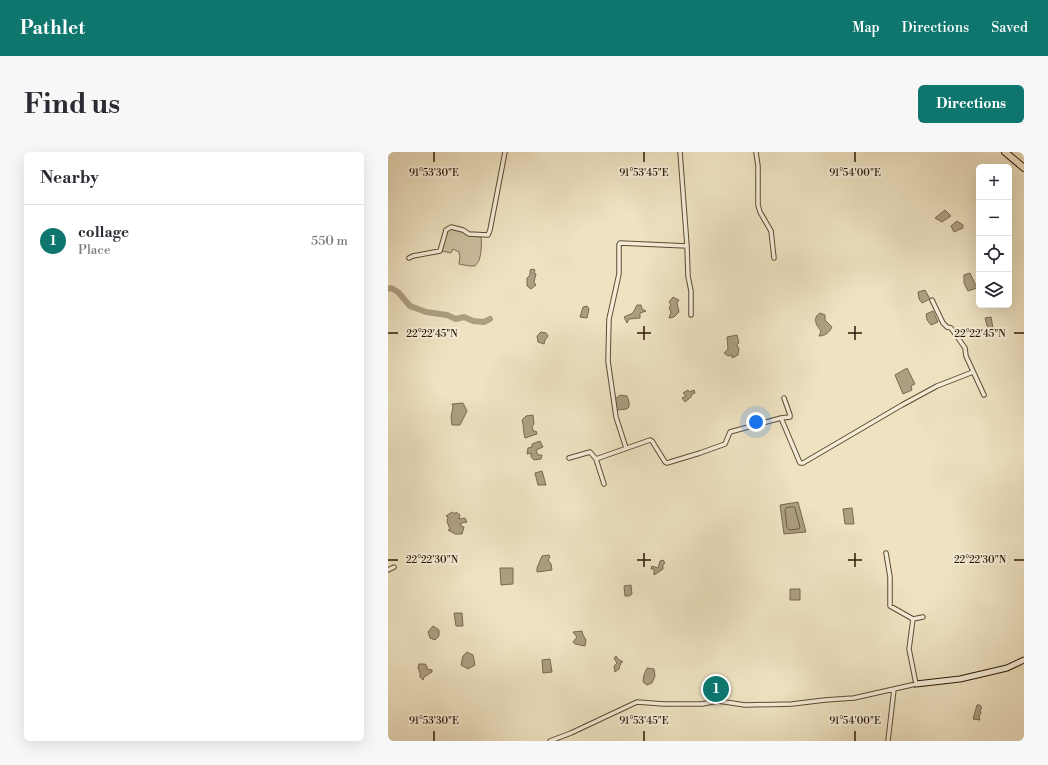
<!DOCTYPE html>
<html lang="en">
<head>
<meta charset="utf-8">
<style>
	:root { --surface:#fff; --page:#f7f7f7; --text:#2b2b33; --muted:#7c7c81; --line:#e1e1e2; --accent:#0f766e }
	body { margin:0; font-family:"Libre Bodoni",serif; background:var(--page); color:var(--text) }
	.controls { position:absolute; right:12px; top:12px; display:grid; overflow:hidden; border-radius:6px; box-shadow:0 4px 16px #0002 }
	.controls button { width:36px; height:36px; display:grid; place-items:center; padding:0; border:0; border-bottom:1px solid var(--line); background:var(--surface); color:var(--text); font:20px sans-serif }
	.you { position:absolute; left:368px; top:270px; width:14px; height:14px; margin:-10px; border:3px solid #fff; border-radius:50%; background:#1a73e8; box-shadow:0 0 0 6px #1a73e833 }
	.badge { display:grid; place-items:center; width:26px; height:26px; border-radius:50%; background:var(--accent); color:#fff; font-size:13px; font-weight:700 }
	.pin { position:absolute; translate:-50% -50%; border:2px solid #fff; box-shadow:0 1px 4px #0006 }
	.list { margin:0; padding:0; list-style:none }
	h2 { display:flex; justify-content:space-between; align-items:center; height:52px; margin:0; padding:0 16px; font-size:17px }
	h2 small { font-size:13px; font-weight:400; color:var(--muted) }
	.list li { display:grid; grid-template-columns:26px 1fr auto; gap:12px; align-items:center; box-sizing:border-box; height:72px; padding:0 16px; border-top:1px solid var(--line) }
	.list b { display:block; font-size:15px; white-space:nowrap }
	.list p { margin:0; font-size:13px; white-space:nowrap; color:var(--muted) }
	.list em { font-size:13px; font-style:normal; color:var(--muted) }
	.icon { flex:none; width:22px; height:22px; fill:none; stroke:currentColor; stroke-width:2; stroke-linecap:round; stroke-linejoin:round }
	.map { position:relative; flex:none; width:636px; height:589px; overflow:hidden; border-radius:6px }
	header { display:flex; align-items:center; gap:24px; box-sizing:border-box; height:56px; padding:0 20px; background:var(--accent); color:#fff }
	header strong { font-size:19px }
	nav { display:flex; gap:22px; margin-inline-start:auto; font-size:14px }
	.intro { display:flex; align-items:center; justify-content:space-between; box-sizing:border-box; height:96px; padding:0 24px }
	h1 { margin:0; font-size:28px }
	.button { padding:10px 18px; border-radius:6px; background:var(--accent); color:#fff; font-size:14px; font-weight:700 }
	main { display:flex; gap:24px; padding:0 24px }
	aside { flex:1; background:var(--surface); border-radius:6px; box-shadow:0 4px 16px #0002 }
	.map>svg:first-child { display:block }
</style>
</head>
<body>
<header>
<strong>Pathlet</strong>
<nav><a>Map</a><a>Directions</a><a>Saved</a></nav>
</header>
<div class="intro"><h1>Find us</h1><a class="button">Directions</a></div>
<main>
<aside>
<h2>Nearby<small></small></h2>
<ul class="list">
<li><span class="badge">1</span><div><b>collage</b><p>Place</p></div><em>550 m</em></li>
</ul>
</aside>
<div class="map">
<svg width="636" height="589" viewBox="0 0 636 589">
	<rect width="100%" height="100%" fill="#eee2c1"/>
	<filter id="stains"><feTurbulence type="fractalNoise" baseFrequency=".005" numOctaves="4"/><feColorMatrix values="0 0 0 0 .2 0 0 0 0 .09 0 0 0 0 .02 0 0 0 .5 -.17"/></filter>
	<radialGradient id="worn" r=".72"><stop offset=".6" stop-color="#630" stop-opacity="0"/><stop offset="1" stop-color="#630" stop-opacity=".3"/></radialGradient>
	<path fill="#cdc0a1" stroke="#7c6c54" d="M62,77L72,79L82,84L93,85C94,90 93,104 91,108C91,109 87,114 87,114H82L71,112L72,104L71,100L65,97L63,101L54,99L59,78Z"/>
	<path fill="#ac9e81" stroke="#786950" d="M557,58L563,64L554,70L547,66Z
		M569,69L575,73V76L566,80L563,74Z
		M145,117L147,118L146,121L148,122L146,130L148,133L143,137L139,134V126L142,123V118Z
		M582,121L589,136L580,139L576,131V123Z
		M537,138L542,147L534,151L531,147L530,140Z
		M285,145L291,148L289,151L291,160L286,165L281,166L283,160L281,156L283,153L281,150Z
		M249,153H253L254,157L258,159L252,161V166L241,167L239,171L236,165L245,161Z
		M199,154L201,157L199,166L192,165L195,155Z
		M545,159L550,170L543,173L539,168L538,162Z
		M432,161L437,163V168L444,175C441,181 437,184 431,184L433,179C428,173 424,166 432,161Z
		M603,165L605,176L600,177L597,166Z
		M153,180L158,181L160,184L157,188L156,192L150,190L149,184Z
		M349,183L351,191L349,192V194L351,196L350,203L344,206V203L340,204L336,201L340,197L339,185Z
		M519,216L527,232L523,234L524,238L515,242L507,223Z
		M300,238L301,240L306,238L307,241L304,242L303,245L297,250L294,246L298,244L295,241Z
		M232,243L239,244L241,250V255L239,257L229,258L227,247Z
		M75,251L79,259L72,273H64L63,265L65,255L64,252Z
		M145,263L146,272L144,275L146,280L148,279L149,282L137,286C135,279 136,274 134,268L138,264Z
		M152,289L155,295L148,298L150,303H154L153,307L146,308L143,305V301L139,302L140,296L144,295V292Z
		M154,319L158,333H150L147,321Z
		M410,350L418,380L396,382L392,353Z
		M464,356L466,372H457L455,357Z
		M64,360L67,362L68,360L72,363L71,367L77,366L79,370L73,371V374L76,375L74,382H67L60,378L62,377L59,370L60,365L58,364Z
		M161,403L162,405L160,408L163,412L164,418L149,420V416L154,404Z
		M275,408L277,411L275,413V417L266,423V417H263L264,414L270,416L272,409Z
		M112,416H125V432L113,433Z
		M243,433L244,442L241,444H237L236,434Z
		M402,437H412V448H402Z
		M66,461H74L75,474H68Z
		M45,474L51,478V484L47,488L42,486L40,480Z
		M194,479L195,483L198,488L197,494L187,492L185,490L189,485L185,480Z
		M79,500L85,503L87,513L80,517L73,513L75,504Z
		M228,504L230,507L235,510H233L231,517L227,520L226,514L229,511L226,506Z
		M162,507L164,520L155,521L154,508Z
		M31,512H37L39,514V517L44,518V520L36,525L35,528L32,525V521L30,516Z
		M259,516L266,517L267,524L264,531L259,533L255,530L256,523Z
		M589,553H592L594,556L592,558L593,561L591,564L592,568L585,567Z"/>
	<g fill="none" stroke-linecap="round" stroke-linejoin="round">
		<path stroke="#6c5c44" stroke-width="1" d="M405,355L407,356L412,375L411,377L401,378L399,376L397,358L398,356Z"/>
		<path stroke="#ac9e81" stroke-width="6" d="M0,137L3,136L10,140L22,154L38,160L59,163L68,167L76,165L85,169L96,170L102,167"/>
		<g stroke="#5c4b35" stroke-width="5.5">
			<path id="minor" d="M292,0L299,94
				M368,0L370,14V53L372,60L383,79L386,106
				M21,106L25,104L52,99L58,78L63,75L75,78L81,82L100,83L102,78L117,0
				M544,148L555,171L559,175L563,176L577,196L578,204L596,243
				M393,266L402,265V263L396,246
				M238,296L228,265L220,209L221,167L231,122V93L232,91L299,94L300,124L303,139V163
				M181,306L202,300L208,307L216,332
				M208,307L262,288L264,289L277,310L279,311L312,301L337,292L342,280L393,266L412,311H415L514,253L549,234L585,220
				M498,401L502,425V454L525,467L521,497L528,532L506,537L500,589
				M0,418L6,415
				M525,467L535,465
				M162,589L183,581L249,550L276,552H314L330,549L357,553L404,552L437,548L466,546L506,537"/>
		</g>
		<g stroke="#2b1906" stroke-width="7">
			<path id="secondary" d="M528,532L572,527L619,516L636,508"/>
		</g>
		<g stroke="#2b1906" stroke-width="8">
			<path id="trunk" d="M617,0L636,16"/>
		</g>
		<use href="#minor" stroke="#f4ecd7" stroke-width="3.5"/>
		<use href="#secondary" stroke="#f4ecd7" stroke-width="5"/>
		<use href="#trunk" stroke="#eee2c1" stroke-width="6"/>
	</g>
	<path fill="none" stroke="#2b1906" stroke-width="1.5" d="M46,0V10M256,0V10M467,0V10M256,174V188M467,174V188M0,181H10M249,181H263M460,181H474M626,181H636M256,401V415M467,401V415M0,408H10M249,408H263M460,408H474M626,408H636M46,579V589M256,579V589M467,579V589"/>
	<g font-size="10" text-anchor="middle" fill="#2b1906" stroke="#f4ecd7" stroke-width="4" stroke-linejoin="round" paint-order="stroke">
		<text x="46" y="24">91°53'30"E</text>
		<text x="256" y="24">91°53'45"E</text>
		<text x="467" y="24">91°54'00"E</text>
		<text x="44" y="185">22°22'45"N</text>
		<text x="592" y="185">22°22'45"N</text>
		<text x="44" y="411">22°22'30"N</text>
		<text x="592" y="411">22°22'30"N</text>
		<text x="46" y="572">91°53'30"E</text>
		<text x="256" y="572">91°53'45"E</text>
		<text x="467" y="572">91°54'00"E</text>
	</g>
	<rect width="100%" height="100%" filter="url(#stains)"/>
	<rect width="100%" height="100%" fill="url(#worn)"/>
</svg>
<div class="controls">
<button>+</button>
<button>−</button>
<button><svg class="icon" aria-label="locate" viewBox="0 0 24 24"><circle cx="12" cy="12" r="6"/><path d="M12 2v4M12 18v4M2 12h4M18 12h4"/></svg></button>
<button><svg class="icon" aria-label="layers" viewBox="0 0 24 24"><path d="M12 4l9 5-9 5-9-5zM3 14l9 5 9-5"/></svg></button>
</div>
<div class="you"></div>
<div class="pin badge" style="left:328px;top:537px">1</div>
</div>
</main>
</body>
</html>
